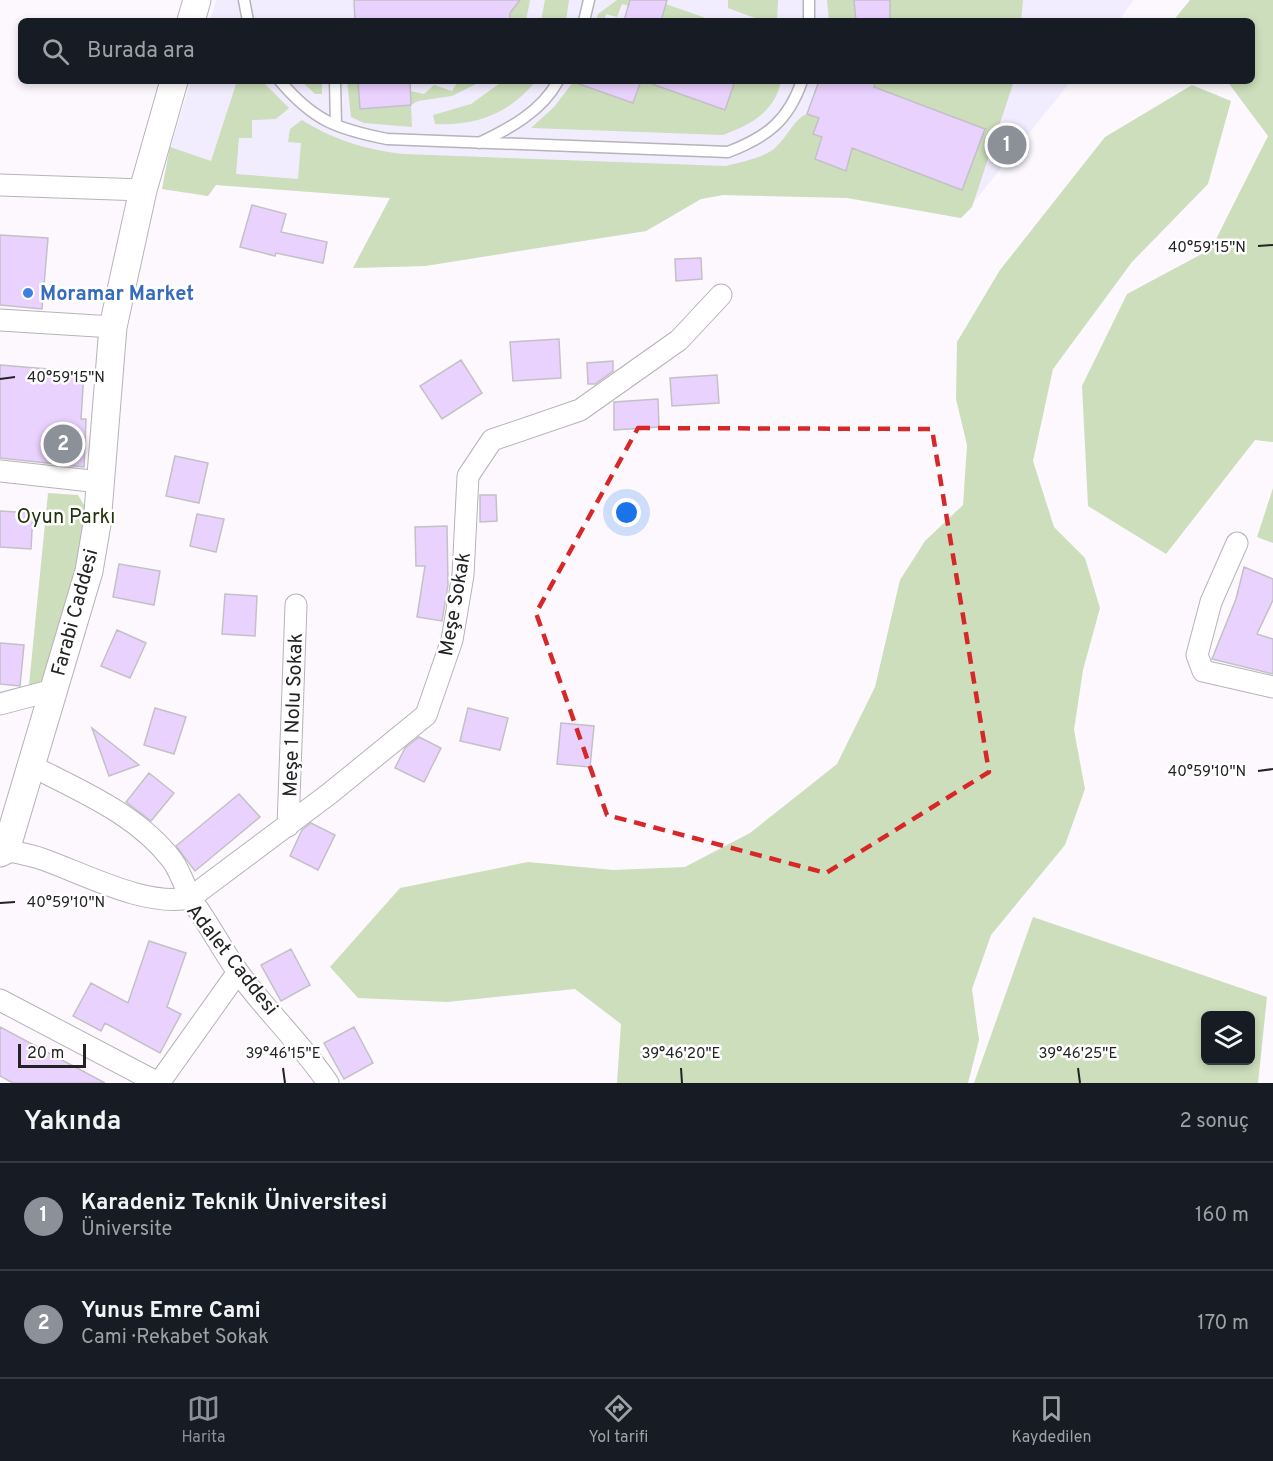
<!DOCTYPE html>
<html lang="tr">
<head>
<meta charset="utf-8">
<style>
	:root { --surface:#171b24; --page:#242831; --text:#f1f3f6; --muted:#9ea1a6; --line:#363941; --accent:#8c9099 }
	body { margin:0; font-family:Overpass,sans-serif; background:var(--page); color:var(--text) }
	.controls { position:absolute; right:18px; bottom:18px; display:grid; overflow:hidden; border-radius:9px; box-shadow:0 3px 9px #0003 }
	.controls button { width:54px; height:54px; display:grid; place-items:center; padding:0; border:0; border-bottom:2px solid var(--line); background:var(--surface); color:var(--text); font:30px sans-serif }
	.scale { position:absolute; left:18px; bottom:15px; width:68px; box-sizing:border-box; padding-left:6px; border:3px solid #232224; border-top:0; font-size:16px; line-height:21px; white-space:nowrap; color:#232224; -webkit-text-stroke:4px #fff; paint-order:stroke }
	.you { position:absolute; left:627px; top:513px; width:21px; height:21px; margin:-15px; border:4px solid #fff; border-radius:50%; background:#1a73e8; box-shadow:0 0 0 9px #1a73e833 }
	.badge { display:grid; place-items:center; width:39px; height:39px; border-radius:50%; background:var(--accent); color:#fff; font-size:20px; font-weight:700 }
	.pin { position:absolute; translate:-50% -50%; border:3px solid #fff; box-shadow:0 2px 6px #0006 }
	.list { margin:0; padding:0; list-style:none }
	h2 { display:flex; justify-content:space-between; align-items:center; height:78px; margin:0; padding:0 24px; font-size:26px }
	h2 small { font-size:20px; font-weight:400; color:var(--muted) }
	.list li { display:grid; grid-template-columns:39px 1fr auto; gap:18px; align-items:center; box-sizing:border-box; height:108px; padding:0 24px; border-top:2px solid var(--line) }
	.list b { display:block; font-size:22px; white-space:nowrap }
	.list p { margin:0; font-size:20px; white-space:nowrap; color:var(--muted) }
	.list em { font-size:20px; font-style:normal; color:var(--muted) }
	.icon { flex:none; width:33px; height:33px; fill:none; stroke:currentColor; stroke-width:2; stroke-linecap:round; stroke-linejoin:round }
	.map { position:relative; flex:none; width:1273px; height:1083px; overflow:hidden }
	.search { position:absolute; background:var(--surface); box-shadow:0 3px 9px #0003; left:18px; right:18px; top:18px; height:66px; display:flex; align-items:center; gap:15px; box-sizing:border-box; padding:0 21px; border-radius:9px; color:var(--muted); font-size:22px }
	.sheet { height:294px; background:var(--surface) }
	nav { display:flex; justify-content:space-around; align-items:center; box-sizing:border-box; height:84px; border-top:2px solid var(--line); background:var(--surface); font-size:16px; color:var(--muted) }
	nav a { display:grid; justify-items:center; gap:3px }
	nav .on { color:var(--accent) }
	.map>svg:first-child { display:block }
</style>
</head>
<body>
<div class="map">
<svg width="1273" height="1083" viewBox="0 0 1273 1083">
	<rect width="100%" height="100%" fill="#fcf8fe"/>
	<path fill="#f2edfe" d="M216,0H1134L1118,21H210Z
		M191,81H1071L961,218L847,197L723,195L701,199L646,231L425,266L353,268L390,198L216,185L208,196L162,189L168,156Z"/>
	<path fill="#ccdebb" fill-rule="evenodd" d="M518,0H530L526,21H510V13Z
		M545,0H569L566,21H541Z
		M617,0H630L629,6L622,4L617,17L606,14L604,21H596L598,14Z
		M728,0H778L777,21H763L728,8Z
		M827,0H854L856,21H829Z
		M890,0H1023L1021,21H890Z
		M1190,0H1273V442L1255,440L1166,554L1088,506L1082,386L1127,294L1211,249L1268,136L1227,81H1252V21H1173Z
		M666,4L714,21H668L661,18Z
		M237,81H262L289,108L276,119L252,120V138H239L236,174L298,179L301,143L288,142L290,129L302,120C334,140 366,150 404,154L726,166C740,162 758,159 771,151C785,142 794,118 807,114L819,119L822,137L815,159L845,171L852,148L962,190L985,129L874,87L875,81H1014L972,207L961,218L847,198L723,195L701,199L646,231L425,266L353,268L390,198L216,185L208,196L162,189L170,147L211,161Z
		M301,81H322V94H315Z
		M347,81H358L360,109L410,105V91L424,94L434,85L452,91L458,81H482L452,96L418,101L411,105L412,127L364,123L351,117Z
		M503,81H536C509,114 476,126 435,124L433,115L471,104Z
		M574,81H605L633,103L641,81H645L725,109L735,81H781C775,112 750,125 723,135L531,128L554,107Z
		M1192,85L1231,101L1208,184L1132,262L1053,369L1033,461L1054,527L1085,558L1100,608L1083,670L1074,730L1085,789L1065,845L991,935L972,989L979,1040L968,1083H617L621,1024L575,989L447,1002L358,998L330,967L400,888L528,862L613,870L685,867L750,833L837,764L875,687L900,580L925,541L963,505L967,445L956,399L957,342L1000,270L1105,137Z
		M1273,488V543L1257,537Z
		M48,493L78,495L89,513L46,683L29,685Z
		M1033,917L1267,997L1258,1083H974ZM1206,1016H1250V1060H1206Z"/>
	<path fill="#ead2fe" stroke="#c3c0c6" stroke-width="1.5" d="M354,0H520L510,13V21H355Z
		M630,0H667L661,21H624Z
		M854,0H890V21H856Z
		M358,81H410L411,105L360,109Z
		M579,81H641L633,103L579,84Z
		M653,81H735L725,110L652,84Z
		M819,81H875L874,87L985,129L962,190L852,148L846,171L815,159L822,137L813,134L819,118L807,114Z
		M252,205L286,214L281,232L327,242L323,263L276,253L275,256L240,247Z
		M0,235L48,238L42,309L0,305Z
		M701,258L702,279L676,281L675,259Z
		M559,339L561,378L513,381L510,342Z
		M461,360L482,393L442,419L420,386Z
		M613,361V371L595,384H588L587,363Z
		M0,365L84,372L81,419H86L84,467L0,458Z
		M717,375L719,403L672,406L670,378Z
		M658,399L659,427L614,430V402Z
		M175,456L208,463L199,503L166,496Z
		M480,495H496L497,521L480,522Z
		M0,511L33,513L31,549L0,547Z
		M197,514L224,519L216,552L190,546Z
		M447,526L448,585L442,621L417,617L425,566H416L415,527Z
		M119,564L160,571L154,605L113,597Z
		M1244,567L1273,579V600L1257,634L1273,639V674L1212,659L1236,599Z
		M225,594L257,596L255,636L222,634Z
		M117,630L146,643L130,678L101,666Z
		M0,643L24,645L20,686L0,684Z
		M155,708L186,717L174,754L144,745Z
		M468,708L508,718L500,750L460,741Z
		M561,723L594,726L590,767L557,764Z
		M92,728L139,765L109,776Z
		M419,737L441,748L424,782L395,768L405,748Z
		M149,773L174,793L151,821L126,802Z
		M239,794L260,817L195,871L176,846Z
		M311,823L335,835L318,870L290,856L302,830Z
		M149,941L186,953L167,1007L181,1014L160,1053L105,1023L101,1031L73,1016L91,983L128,1003Z
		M291,949L310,985L281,1001L261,965Z
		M0,1027L105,1083H13L0,1076Z
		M354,1027L373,1063L344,1079L324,1043Z"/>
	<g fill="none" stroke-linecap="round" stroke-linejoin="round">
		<g stroke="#b6b3b9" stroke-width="13">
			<path id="service" d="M244,0L248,21
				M584,21L589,0
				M809,21V0
				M280,81C314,121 337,129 387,139L728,152C767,137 788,121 802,81
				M335,81L336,125
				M479,143C509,129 542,111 558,81"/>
		</g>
		<g stroke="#b6b3b9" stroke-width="23">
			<path id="minor" d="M0,185L143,190
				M0,320L113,327
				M0,471L100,482
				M1237,543L1211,602L1197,655L1203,671L1273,687
				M0,704L53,690
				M30,765C80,791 137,814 172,860C180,871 185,886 190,898L329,794L426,715L452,640L463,575L468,476L492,440L580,410L679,340L721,295
				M288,826L296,605
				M6,850C18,853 31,855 42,859C85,874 145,907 190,898C208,922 221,948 238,972C266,1011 301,1043 328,1083
				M0,1000L158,1083
				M159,1083L238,972"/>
		</g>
		<g stroke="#b6b3b9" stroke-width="29">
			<path id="tertiary" d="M191,21L197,0
				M0,853L6,850L89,571L97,524L113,327L143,190L174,81"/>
		</g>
		<use href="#service" stroke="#fff" stroke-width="10"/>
		<use href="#minor" stroke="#fff" stroke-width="21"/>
		<use href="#tertiary" stroke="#fff" stroke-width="27"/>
	</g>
	<path fill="none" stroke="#d62828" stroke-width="4.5" stroke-dasharray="12 8" stroke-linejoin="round" d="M638,428L932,429L989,772L826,873L607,815L536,613Z"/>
	<path fill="none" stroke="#232224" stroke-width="2" d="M1258,246L1273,245M0,379L15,377M1258,771L1273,769M0,903L15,902M283,1068L285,1083M681,1068L682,1083M1078,1068L1080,1083"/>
	<circle fill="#3f7fe0" stroke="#fff" stroke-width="2" cx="28" cy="293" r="6"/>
	<g text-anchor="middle" stroke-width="5" stroke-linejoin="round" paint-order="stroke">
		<g font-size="20" font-weight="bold" fill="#366cbe" stroke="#fff" text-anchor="start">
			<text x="40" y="300">Moramar Market</text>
		</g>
		<g font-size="20" fill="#21330b" stroke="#fff">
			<text x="66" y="523">Oyun Parkı</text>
		</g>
		<g font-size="20" fill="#232224" stroke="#fff">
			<text transform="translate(454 604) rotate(-80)" y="7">Meşe Sokak</text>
			<text transform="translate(74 612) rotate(-75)" y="7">Farabi Caddesi</text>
			<text transform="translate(292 715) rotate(-88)" y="7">Meşe 1 Nolu Sokak</text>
			<text transform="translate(233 959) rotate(52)" y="7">Adalet Caddesi</text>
		</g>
	</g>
	<g font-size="15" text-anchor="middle" fill="#232224" stroke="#fff" stroke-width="5" stroke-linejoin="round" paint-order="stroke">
		<text x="1207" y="252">40°59'15"N</text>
		<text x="66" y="382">40°59'15"N</text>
		<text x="1207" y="776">40°59'10"N</text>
		<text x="66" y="907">40°59'10"N</text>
		<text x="283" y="1058">39°46'15"E</text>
		<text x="681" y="1058">39°46'20"E</text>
		<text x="1078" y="1058">39°46'25"E</text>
	</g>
</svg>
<div class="controls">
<button><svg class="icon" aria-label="layers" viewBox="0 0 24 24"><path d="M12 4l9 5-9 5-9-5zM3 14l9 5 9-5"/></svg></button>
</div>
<div class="scale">20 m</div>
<div class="you"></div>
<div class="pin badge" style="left:1007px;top:145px">1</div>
<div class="pin badge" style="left:63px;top:444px">2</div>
<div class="search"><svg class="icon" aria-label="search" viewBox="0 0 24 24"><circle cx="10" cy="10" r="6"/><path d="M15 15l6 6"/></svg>Burada ara</div>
</div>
<section class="sheet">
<h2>Yakında<small>2 sonuç</small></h2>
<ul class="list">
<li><span class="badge">1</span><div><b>Karadeniz Teknik Üniversitesi</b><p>Üniversite</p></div><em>160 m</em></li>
<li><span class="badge">2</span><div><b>Yunus Emre Cami</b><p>Cami · Rekabet Sokak</p></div><em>170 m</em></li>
</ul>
</section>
<nav>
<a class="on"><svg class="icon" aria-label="map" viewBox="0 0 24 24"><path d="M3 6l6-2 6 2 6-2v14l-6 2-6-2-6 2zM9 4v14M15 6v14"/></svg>Harita</a>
<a><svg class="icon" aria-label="directions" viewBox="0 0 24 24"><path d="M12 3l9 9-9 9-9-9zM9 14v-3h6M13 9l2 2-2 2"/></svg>Yol tarifi</a>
<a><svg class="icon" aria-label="saved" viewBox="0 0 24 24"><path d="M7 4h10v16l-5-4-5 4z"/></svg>Kaydedilen</a>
</nav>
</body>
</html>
